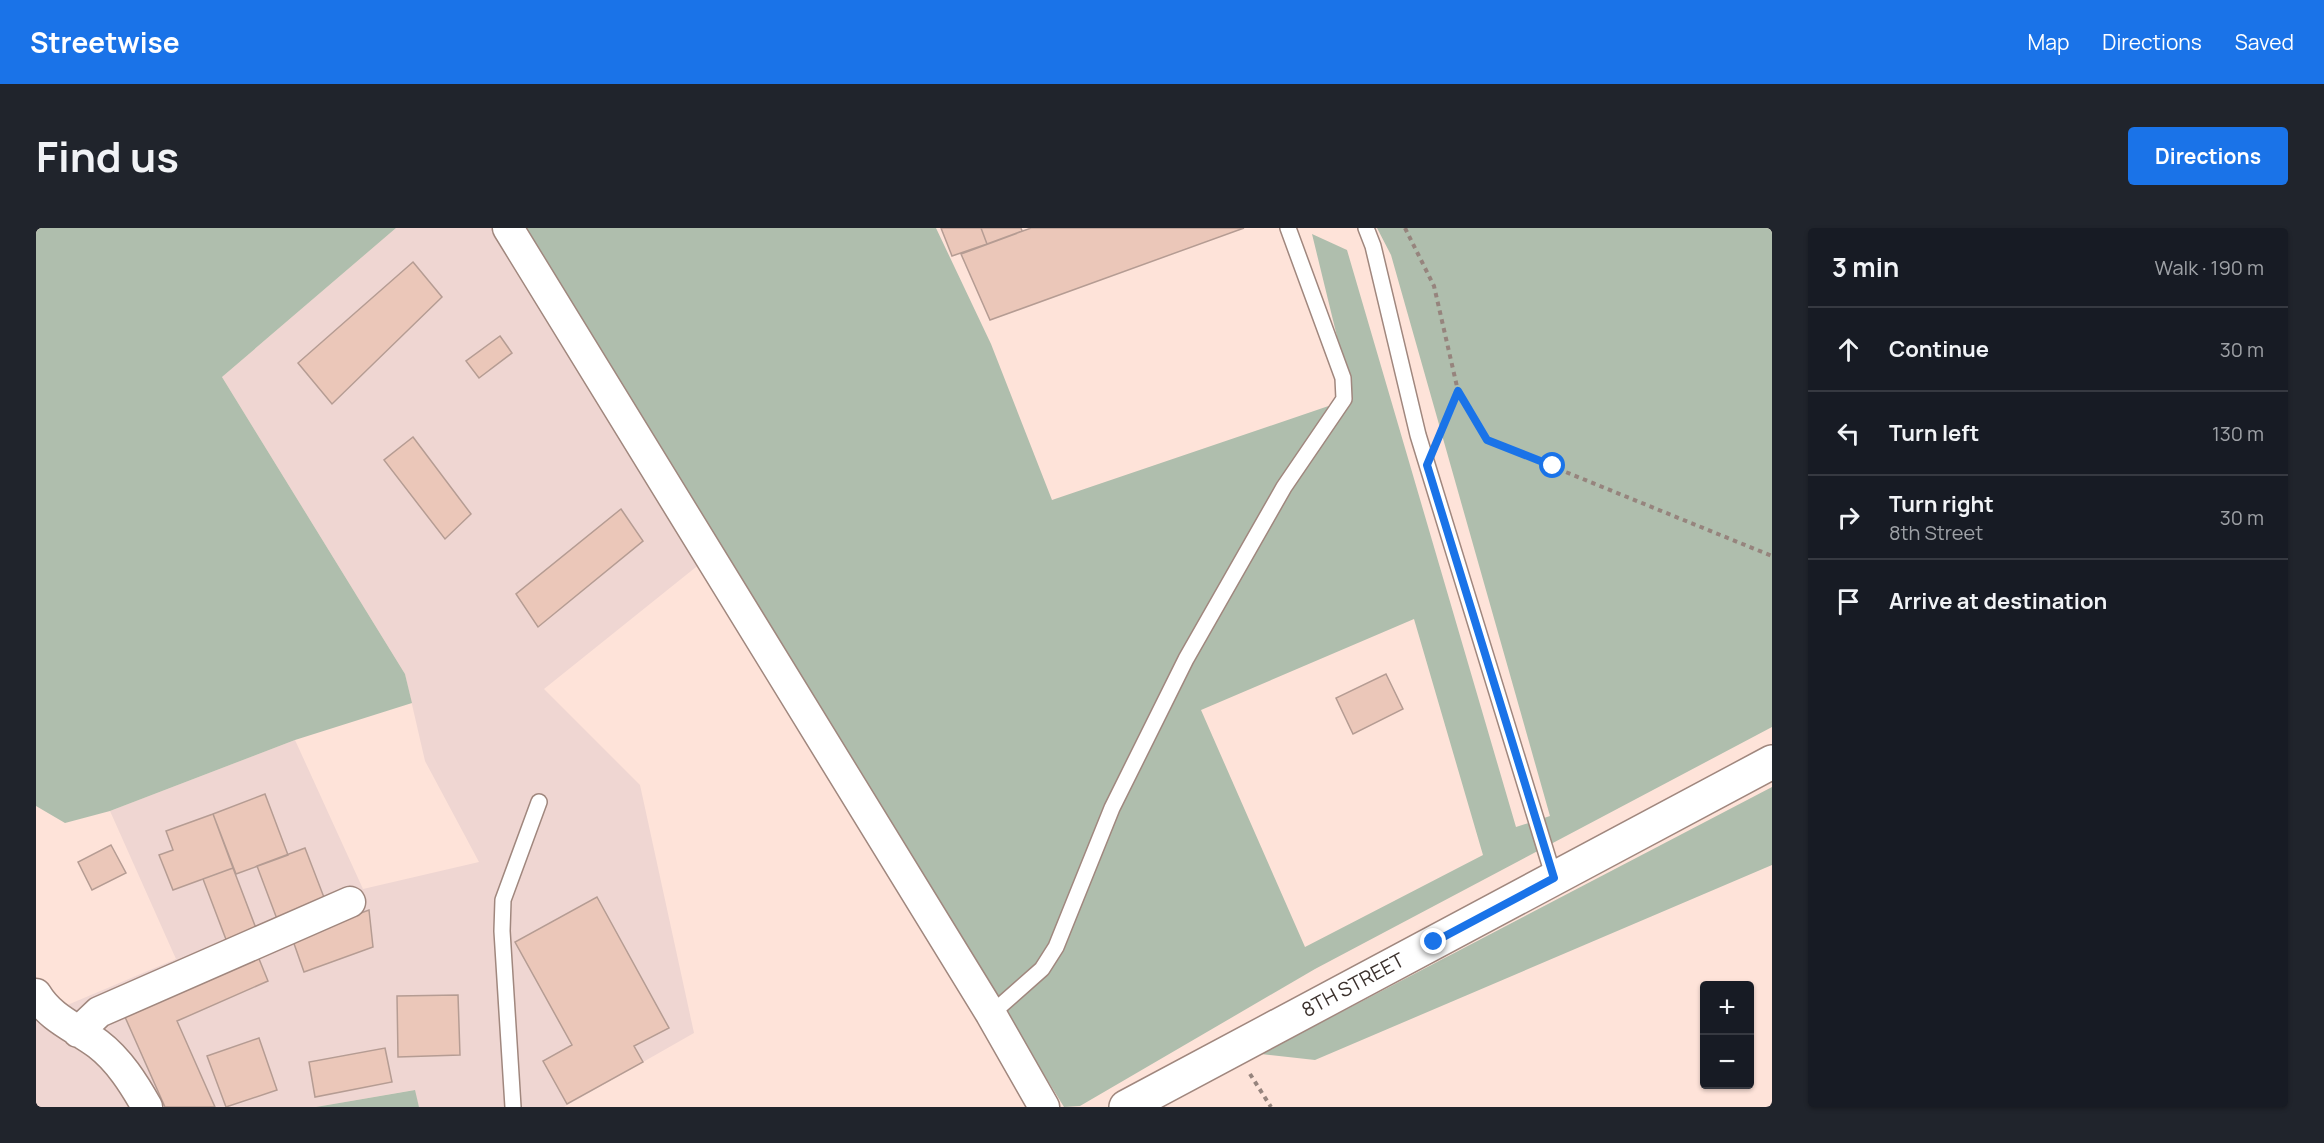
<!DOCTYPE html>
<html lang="en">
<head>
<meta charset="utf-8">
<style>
	:root { --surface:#171b24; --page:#20242c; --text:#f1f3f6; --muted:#9ea1a6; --line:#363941; --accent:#1a73e8 }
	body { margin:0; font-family:Manrope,sans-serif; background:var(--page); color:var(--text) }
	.controls { position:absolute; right:18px; bottom:18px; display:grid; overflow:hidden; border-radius:6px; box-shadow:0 2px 4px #0004 }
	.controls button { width:54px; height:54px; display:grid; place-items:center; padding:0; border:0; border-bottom:2px solid var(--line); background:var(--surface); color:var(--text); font:30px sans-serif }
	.stop { position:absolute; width:18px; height:18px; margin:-14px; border:4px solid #1a73e8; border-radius:50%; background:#fff }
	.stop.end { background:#1a73e8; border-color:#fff; box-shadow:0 2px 6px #0008 }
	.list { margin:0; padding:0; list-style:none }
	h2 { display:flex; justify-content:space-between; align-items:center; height:78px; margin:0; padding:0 24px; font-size:26px }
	h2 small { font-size:20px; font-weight:400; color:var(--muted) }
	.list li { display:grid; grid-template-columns:39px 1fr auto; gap:18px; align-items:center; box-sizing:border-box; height:84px; padding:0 24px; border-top:2px solid var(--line) }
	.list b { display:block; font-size:22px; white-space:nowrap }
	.list p { margin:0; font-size:20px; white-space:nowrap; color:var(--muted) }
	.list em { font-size:20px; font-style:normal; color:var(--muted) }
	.icon { flex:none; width:33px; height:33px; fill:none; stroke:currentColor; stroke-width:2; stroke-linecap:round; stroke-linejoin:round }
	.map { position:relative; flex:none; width:1736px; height:879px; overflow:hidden; border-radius:6px }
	header { display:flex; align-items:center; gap:36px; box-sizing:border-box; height:84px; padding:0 30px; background:var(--accent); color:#fff }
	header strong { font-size:28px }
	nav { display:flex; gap:33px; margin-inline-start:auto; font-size:21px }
	.intro { display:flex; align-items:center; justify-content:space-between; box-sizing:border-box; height:144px; padding:0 36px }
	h1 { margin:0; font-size:42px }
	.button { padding:15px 27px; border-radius:6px; background:var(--accent); color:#fff; font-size:21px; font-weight:700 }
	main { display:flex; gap:36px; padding:0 36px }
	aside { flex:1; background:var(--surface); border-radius:6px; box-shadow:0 2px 4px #0004 }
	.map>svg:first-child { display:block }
</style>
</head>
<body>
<header>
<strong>Streetwise</strong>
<nav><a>Map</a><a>Directions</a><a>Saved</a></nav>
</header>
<div class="intro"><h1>Find us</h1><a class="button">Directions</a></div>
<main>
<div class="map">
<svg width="1736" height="879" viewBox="0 0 1736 879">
	<rect width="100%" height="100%" fill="#fee3d9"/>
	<path fill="#efd6d2" d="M360,0H455L670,331L508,461L604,557L658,805L528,879H383L378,862L280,879H0V784L3,789L140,731L74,583L259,512L327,661L443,634L389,533L369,446L186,149Z"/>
	<path fill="#afbead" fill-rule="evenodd" d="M0,0H360L186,149L369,446L376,475L259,512L74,583L29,595L0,578Z
		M484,0H900L955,116L1016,272L1316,170L1276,6L1311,22L1480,599L1514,588L1355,27L1341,0H1736V499L1279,741L1044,878L1028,879ZM1378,391L1447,627L1269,719L1165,482Z
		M1736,559V637L1279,832L1225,826Z
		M379,862L383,879H280Z"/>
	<path fill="#ebc7b9" stroke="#b59c93" stroke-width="1.5" d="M905,0H945L951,16L916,28Z
		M945,0H985L986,3L951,16Z
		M995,0H1208L954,92L925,26Z
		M377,34L406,69L296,176L262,135Z
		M464,108L476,125L443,150L430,133Z
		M377,209L435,286L409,311L348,232Z
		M585,281L607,313L502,399L480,366Z
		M1350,446L1367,481L1317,506L1300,470Z
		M229,566L252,627L200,646L177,586Z
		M177,586L197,640L137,662L123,627L137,622L130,603Z
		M75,617L90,645L56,662L42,634Z
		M269,620L289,672L241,691L221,638Z
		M197,640L221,703L191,714L167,651Z
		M561,669L633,800L598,818L607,834L531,876L507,833L536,817L479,714Z
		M333,682L337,719L268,744L256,710Z
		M219,721L232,753L141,793L179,879H129L85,780Z
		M422,767L424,827L362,829L361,768Z
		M223,810L241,862L190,879L171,828Z
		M349,820L356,854L279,869L273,834Z"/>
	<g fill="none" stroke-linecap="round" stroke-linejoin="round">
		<g stroke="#a0877e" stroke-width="18">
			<path id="service" d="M1330,0L1337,18L1382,207L1518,650
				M955,786L1006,741L1020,719L1076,580L1150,431L1248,259L1308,171L1307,150L1252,0
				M477,879L466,703L467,672L503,574"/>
		</g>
		<g stroke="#a0877e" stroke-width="33">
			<path id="minor" d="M472,0L955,786L1008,879
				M0,766C15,791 39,799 62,816C83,832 98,856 111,879
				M42,804L63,784L314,674"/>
		</g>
		<g stroke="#a0877e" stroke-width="36">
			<path id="tertiary" d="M1090,879L1736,534"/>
		</g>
		<path stroke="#96847d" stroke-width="4" stroke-dasharray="4.5 4.5" stroke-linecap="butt" d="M1369,0L1398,58L1422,163L1451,212L1736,328
			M1404,207L1422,164
			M1214,846L1235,879"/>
		<use href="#service" stroke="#fff" stroke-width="15"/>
		<use href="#minor" stroke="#fff" stroke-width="30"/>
		<use href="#tertiary" stroke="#fff" stroke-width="33"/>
	</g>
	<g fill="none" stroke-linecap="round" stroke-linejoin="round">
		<path stroke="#1a73e8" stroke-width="8" d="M1398,714L1518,650L1391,237L1422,163L1451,212L1517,238"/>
	</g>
	<g text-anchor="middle" stroke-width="6" stroke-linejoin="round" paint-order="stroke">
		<g font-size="20" fill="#3b312d" stroke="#fff">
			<text transform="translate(1317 757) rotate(-28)" y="7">8TH STREET</text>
		</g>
	</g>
</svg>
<div class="controls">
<button>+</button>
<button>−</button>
</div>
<div class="stop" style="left:1517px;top:238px"></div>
<div class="stop end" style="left:1398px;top:714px"></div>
</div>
<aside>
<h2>3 min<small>Walk · 190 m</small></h2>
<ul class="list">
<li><svg class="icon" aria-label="ahead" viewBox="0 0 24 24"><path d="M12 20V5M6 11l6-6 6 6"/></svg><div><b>Continue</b></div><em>30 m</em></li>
<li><svg class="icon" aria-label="left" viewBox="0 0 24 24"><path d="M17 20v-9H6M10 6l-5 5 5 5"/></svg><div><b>Turn left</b></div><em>130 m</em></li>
<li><svg class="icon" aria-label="right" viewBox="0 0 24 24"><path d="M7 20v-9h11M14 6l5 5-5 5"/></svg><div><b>Turn right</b><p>8th Street</p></div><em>30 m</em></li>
<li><svg class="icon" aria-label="arrive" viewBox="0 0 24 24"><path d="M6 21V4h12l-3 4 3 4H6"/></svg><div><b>Arrive at destination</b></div></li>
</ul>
</aside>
</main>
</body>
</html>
